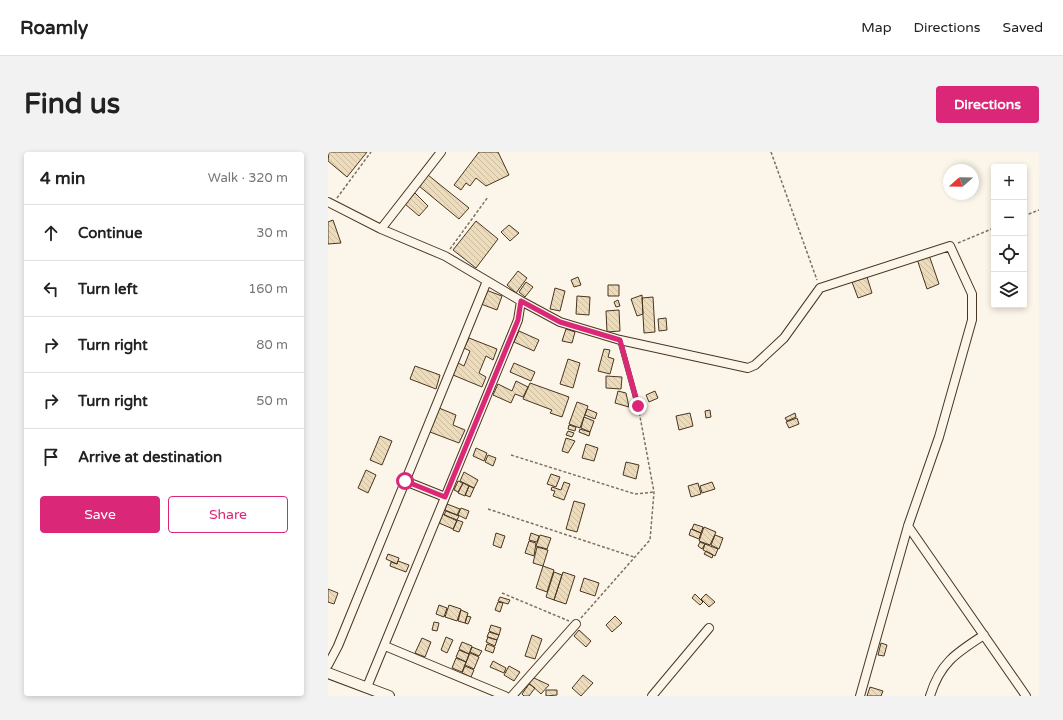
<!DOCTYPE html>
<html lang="en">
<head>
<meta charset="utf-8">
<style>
	:root { --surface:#fff; --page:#f2f2f2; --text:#222; --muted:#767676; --line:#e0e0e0; --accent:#db2777 }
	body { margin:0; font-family:"Varela Round",sans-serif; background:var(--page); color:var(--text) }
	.controls { position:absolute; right:12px; top:12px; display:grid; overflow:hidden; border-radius:4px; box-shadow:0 2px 6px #0003 }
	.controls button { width:36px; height:36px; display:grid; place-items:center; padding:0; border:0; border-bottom:1px solid var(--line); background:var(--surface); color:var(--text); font:20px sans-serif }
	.compass { position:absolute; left:615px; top:12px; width:36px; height:36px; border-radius:50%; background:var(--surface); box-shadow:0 2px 6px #0003; rotate:250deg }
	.stop { position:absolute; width:12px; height:12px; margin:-9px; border:3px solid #db2777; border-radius:50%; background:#fff }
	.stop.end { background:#db2777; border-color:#fff; box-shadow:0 1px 4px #0008 }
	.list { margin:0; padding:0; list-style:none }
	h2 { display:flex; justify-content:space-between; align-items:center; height:52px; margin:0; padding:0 16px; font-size:17px }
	h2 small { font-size:13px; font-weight:400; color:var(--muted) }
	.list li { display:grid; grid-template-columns:26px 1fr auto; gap:12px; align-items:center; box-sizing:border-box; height:56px; padding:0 16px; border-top:1px solid var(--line) }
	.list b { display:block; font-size:15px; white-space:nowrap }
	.list em { font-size:13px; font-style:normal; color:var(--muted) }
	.actions { display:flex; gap:8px; padding:12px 16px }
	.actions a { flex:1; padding:9px 0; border:1px solid var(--accent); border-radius:4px; text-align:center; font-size:14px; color:var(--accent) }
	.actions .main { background:var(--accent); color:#fff }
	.icon { flex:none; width:22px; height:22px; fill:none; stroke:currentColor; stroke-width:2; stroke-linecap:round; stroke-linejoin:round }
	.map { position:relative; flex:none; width:711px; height:544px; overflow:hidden; border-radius:4px }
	header { display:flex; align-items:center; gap:24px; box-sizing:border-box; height:56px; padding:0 20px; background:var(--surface); border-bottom:1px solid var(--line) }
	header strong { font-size:19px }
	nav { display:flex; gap:22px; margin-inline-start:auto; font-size:14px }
	.intro { display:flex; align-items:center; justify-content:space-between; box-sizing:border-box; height:96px; padding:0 24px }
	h1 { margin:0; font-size:28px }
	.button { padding:10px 18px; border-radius:4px; background:var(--accent); color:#fff; font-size:14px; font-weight:700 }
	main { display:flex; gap:24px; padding:0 24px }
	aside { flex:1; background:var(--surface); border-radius:4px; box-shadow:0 2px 6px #0003 }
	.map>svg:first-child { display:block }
</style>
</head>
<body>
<header>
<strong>Roamly</strong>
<nav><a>Map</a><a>Directions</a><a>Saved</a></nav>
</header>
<div class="intro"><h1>Find us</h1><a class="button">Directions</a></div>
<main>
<aside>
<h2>4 min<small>Walk · 320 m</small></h2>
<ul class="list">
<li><svg class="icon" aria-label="ahead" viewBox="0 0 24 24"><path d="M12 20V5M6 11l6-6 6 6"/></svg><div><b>Continue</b></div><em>30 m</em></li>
<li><svg class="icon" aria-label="left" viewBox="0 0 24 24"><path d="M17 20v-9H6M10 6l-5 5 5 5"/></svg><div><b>Turn left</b></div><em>160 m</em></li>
<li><svg class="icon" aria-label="right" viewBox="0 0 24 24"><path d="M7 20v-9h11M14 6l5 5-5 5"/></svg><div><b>Turn right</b></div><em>80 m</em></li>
<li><svg class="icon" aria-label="right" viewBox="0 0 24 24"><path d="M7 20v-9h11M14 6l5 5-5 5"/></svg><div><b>Turn right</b></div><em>50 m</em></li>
<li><svg class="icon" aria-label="arrive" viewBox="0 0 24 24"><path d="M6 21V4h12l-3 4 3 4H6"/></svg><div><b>Arrive at destination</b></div></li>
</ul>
<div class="actions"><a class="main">Save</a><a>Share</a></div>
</aside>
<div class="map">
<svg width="711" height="544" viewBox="0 0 711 544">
	<defs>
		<pattern id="building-back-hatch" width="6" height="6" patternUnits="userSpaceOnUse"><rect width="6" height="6" fill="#ecdcbc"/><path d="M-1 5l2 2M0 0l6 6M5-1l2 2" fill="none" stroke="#ccbda1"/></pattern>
	</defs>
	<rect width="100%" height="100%" fill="#fbf6e9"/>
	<path fill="url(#building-back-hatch)" stroke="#4a3520" d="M1,0H39L19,25L0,9Z
		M151,0H170L181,23L158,34L148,26L142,34L138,31L133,38L126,33Z
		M100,23L141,56L131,67L91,34Z
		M87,41L100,54L91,64L77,52Z
		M5,68L13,91L0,92V70Z
		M148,69L170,87L148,116L125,98Z
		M181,73L191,81L182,89L173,80Z
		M601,103L611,132L599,137L589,107Z
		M190,119L199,126L188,141L179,133Z
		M250,125L253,133L246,135L243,128Z
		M539,125L544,141L530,146L524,130Z
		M198,130L205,135L197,145L191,140Z
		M280,133H291V144H280Z
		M227,136L237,139L232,159L222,157Z
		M158,138L174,144L169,158L153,152Z
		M314,143L315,162L309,164L303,147Z
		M249,144L262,145L261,163L248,162Z
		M325,145L327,180L316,181L314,146Z
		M290,148L292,154L288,155L286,150Z
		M291,158L292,179L279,180L278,159Z
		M338,166L339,178L331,179L330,167Z
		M238,177L247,180L244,191L234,189Z
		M191,179L211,188L206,199L186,190Z
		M141,186L169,197L165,208L158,204L151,221L158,225L154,235L125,223L130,211L136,214L142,199L136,196Z
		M276,197L282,198L280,205L286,207L282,222L270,219Z
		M240,207L252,211L245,236L232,232Z
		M186,211L207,220L203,229L182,220Z
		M87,214L112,223L108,237L82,227Z
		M278,224L294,225L293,237L278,236Z
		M188,229L200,235L195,245L187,242L183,251L165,243L170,232L184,239Z
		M202,231L241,245L234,265L222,261L224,258L195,247Z
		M290,239L298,241L301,255L287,251Z
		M327,239L330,246L321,250L318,243Z
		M249,250L260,254L252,276L241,272Z
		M111,256L128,263L125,273L137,278L131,291L102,280Z
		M259,257L269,261L267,267L257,263Z
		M382,258L383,265L378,266L377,259Z
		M362,261L365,274L351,278L348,264Z
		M467,261L468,265L459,269L457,266Z
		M256,265L266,269L262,280L253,276Z
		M469,266L471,272L461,276L458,270Z
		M241,273L248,275L247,279L240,277Z
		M252,277L262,280L261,284L251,280Z
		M240,279L246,281L244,285L238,283Z
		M52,284L64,289L54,313L42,308Z
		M238,286L247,289L240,301L234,299Z
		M258,292L270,296L266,309L254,306Z
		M148,296L159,301L156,309L145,304Z
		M160,303L168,306L165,314L157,310Z
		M298,310L311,313L308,327L295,323Z
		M38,318L48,323L40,341L30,336Z
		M136,320L150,328L146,336L132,329Z
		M223,322L232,325L228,335L219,332Z
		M130,329L135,331L130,340L126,338Z
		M236,330L242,332L236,348L225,344L227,339L223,338L224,335L233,338Z
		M384,330L387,337L374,341L372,334Z
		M135,331L141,334L137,344L130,341Z
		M370,331L373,342L363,345L360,334Z
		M141,334L146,336L142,345L137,343Z
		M246,349L257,352L249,380L238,377Z
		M119,352L132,357L129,363L117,358Z
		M133,356L141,359L138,367L130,363Z
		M118,359L131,364L129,368L116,363Z
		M115,362L129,369L125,377L111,371Z
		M129,368L135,370L131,380L125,378Z
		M366,372L375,375L373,381L364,377Z
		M376,375L388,380L382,393L371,389Z
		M363,377L373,381L371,387L361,383Z
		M168,381L177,384L173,396L165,393Z
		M203,381L211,384L209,390L201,388Z
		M212,383L223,386L219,397L208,394Z
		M387,383L395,386L391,397L383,393Z
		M201,389L208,391L206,404L197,401Z
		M372,390L377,392L374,397L370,394Z
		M377,392L390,397L387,404L375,398Z
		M209,395L220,398L215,414L205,411Z
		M378,399L385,403L384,406L376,402Z
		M60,402L71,406L69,412L58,407Z
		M70,409L81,413L78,420L62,414L63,410L69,412Z
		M215,414L226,418L219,440L208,436Z
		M226,420L234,423L226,448L218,445Z
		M235,420L247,424L238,452L226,448Z
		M256,426L271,431L267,444L252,439Z
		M0,437L10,441L6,452L0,450Z
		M367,442L375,450L372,453L364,446Z
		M378,442L387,450L381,455L373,447Z
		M172,445L182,448L180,452L170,449Z
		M170,450L175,451L172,460L167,458Z
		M111,453L119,456L116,465L108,462Z
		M121,453L133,457L129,469L117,465Z
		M133,458L140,461L137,471L130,469Z
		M139,464L143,465L140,472L137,471Z
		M287,464L294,471L284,480L278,473Z
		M106,470L111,471L109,479L104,478Z
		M163,473L173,476L171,483L161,479Z
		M251,478L263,489L258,495L246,484Z
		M161,480L171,483L169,488L159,485Z
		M204,483L214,487L207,507L197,504Z
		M118,485L125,488L119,501L113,498Z
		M160,485L169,488L167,494L158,490Z
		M94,486L103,490L97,505L87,501Z
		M134,490L144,494L141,502L131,497Z
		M553,491L559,493L556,504L550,503Z
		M159,492L167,495L165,501L157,498Z
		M144,495L154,499L151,504L142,500Z
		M131,498L141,502L138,510L128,505Z
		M142,501L151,505L146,517L137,513Z
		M128,506L138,510L134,520L124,516Z
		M165,509L178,516L176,521L162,515Z
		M137,514L146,518L143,525L134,521Z
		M181,514L192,520L186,529L176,523Z
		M255,523L265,531L253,544L244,536Z
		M206,526L221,533L213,542L201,531Z
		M201,532L207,536L201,544H196L194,542Z
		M542,535L555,539L553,544H539Z
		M218,538H229V543L218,544Z"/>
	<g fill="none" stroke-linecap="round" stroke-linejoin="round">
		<g stroke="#4a3520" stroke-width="5.5">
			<path id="service" d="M292,189L310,254"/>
		</g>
		<g stroke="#4a3520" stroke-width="10">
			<path id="minor" d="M0,50L53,77L117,104L193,149L232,170L292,188L420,216L427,213L456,186L492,136L622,94L644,142V168L611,285L580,374L532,544
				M53,77L113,0
				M77,329L117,345
				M580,374L698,544
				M57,494L177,544
				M0,513L10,494L159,129
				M39,535L190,168L193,149
				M184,544L248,472
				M324,544L381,476
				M602,544C612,511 628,501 656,483"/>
		</g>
		<g stroke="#4a3520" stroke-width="12">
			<path id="tertiary" d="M0,521L61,544"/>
		</g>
		<path stroke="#7f6f5c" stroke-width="1.5" stroke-dasharray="3 2" stroke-linecap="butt" d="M443,0L489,128
			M9,46L43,0
			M696,64L711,58
			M630,91L666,76
			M122,97L160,45
			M183,303L307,342L326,340
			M160,357L306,405
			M174,441L241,469
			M253,466L322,388L326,340L311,259"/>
		<use href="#service" stroke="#fbf6e9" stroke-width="4"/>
		<use href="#minor" stroke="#fbf6e9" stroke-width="8"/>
		<use href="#tertiary" stroke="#fbf6e9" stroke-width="10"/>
	</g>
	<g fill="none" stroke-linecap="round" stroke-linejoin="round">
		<path stroke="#db2777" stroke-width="5" d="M77,329L117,345L190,168L193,149L232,170L292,188L310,254"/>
	</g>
</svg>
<div class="controls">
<button>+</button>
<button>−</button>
<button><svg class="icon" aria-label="locate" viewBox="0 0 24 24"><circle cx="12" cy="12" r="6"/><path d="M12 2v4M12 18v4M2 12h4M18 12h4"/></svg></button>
<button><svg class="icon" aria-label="layers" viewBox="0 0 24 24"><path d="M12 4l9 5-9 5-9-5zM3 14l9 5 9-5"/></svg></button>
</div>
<svg class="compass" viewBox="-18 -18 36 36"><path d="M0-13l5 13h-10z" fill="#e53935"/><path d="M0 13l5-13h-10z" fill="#767676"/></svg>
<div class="stop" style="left:77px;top:329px"></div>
<div class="stop end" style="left:310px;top:254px"></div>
</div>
</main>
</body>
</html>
